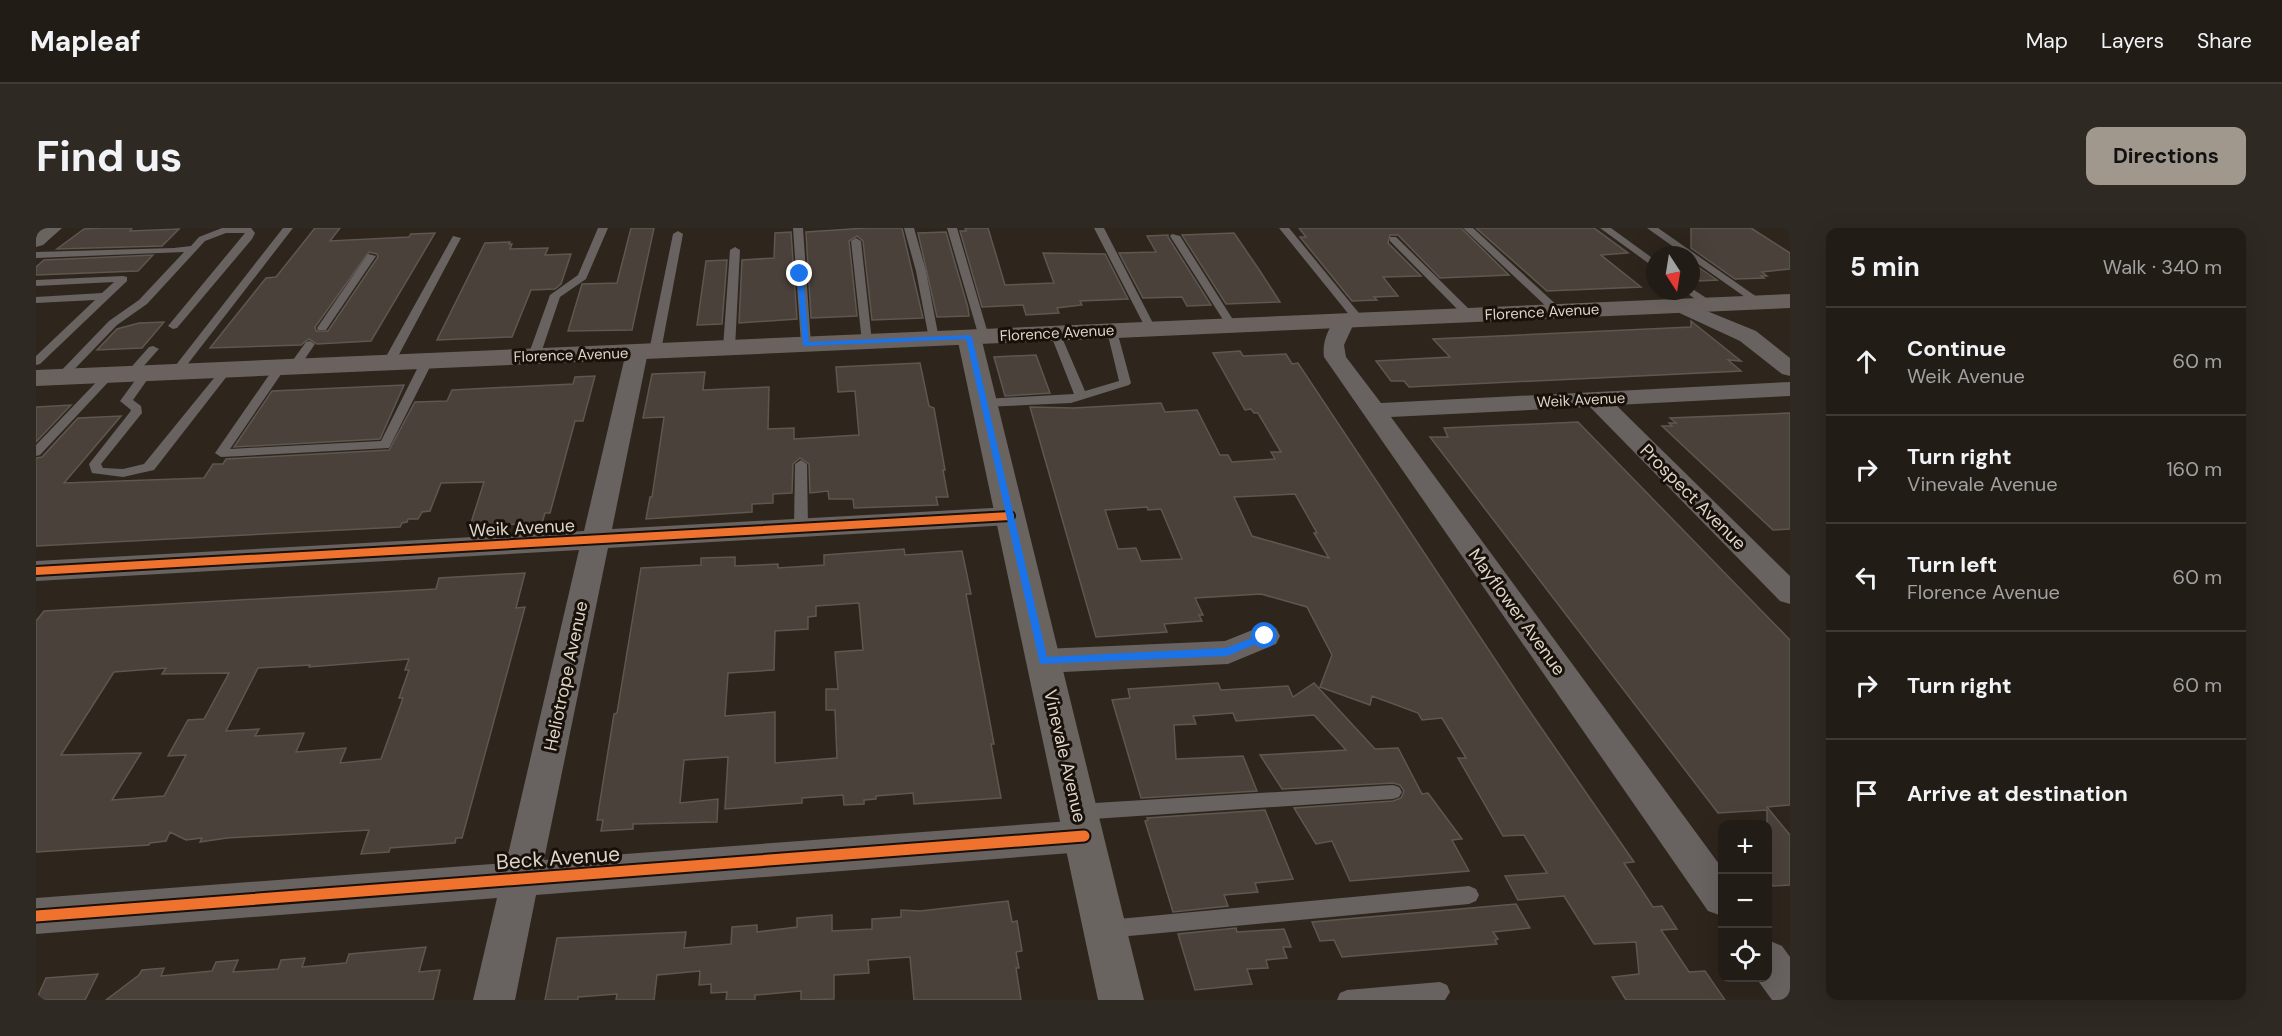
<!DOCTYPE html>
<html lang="en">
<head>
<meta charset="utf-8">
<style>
	:root { --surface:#221c16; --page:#2e2923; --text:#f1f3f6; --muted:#a2a1a1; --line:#3f3a35; --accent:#a0988d }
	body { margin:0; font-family:"DM Sans",sans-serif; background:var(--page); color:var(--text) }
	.controls { position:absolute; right:18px; bottom:18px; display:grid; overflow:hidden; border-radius:12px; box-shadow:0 6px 24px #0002 }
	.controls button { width:54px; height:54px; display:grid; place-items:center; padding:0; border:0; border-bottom:2px solid var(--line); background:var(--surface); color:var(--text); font:30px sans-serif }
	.compass { position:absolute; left:1610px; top:18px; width:54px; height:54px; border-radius:50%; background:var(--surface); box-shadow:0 6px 24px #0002; rotate:168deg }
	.stop { position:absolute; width:18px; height:18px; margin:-14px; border:4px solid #1a73e8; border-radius:50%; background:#fff }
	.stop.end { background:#1a73e8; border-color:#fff; box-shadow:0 2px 6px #0008 }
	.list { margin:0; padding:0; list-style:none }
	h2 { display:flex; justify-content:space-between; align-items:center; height:78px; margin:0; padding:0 24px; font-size:26px }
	h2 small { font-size:20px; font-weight:400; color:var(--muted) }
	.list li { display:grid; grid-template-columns:39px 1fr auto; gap:18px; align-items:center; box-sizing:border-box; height:108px; padding:0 24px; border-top:2px solid var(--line) }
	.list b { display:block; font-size:22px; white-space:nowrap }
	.list p { margin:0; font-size:20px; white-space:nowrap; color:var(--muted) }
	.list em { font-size:20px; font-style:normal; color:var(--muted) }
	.icon { flex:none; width:33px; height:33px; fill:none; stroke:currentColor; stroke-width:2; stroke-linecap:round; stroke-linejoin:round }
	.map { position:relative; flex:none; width:1754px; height:772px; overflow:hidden; border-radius:12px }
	header { display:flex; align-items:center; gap:36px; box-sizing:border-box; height:84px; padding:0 30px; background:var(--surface); border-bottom:2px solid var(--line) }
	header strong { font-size:28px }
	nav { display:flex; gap:33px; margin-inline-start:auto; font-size:21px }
	.intro { display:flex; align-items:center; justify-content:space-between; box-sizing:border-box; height:144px; padding:0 36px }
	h1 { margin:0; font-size:42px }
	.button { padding:15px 27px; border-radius:12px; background:var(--accent); color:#111; font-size:21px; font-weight:700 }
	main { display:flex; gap:36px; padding:0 36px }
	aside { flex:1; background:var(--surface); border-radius:12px; box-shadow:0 6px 24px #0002 }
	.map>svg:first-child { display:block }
</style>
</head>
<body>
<header>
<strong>Mapleaf</strong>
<nav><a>Map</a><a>Layers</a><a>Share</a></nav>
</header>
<div class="intro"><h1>Find us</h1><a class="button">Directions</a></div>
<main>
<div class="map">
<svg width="1754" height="772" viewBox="0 0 1754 772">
	<rect width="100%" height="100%" fill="#2e261d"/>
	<path fill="#4a413a" stroke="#5e5750" stroke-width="1.5" fill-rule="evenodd" d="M65,0H96L94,3L143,1L126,18L21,21L48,1Z
		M279,0H304L294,13L373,9L375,6L399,5L335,113L281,116L273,111L265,117L174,120L230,50L240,49ZM333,24L341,26L342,29L292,103H280L279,99Z
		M595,0H618L596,102L532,103L546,56L581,55Z
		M830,0H866L887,90L836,92L827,13L821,8L813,13L821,88L775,90L770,4Z
		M929,0H952L969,57L1018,55L1007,25L1069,26L1092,71L1044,73L1046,77L1021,80L1023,85L990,87L987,77L946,79L924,3H930Z
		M1263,0H1425L1473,47L1404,50L1362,7H1354L1352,15L1385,48L1347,49L1362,68L1338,69L1341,72L1316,73L1264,9H1270Z
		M1440,0H1558L1592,25L1565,27L1605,59L1511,63Z
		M1655,0H1715L1754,25V41L1726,44L1731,48H1725L1728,50L1699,51L1655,20Z
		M755,4L761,91L703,95L706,32L738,30L739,5Z
		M910,4L932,80L933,88L901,89L882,5Z
		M1198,5L1224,43L1244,74L1190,76L1146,7Z
		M1132,7V9L1175,77L1151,78L1146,69L1107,70L1083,25L1120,24L1111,8Z
		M474,14L473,16H476L474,21L512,20L509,27L535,26L525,56L519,61L495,62L476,109L401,112L449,15Z
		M117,27L102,43L0,47V39L8,32Z
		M691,32L686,96L661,97L670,33Z
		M1655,34L1681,52L1662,53L1655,48Z
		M1655,93L1705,133L1692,132L1705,143L1373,159L1368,153H1355L1340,133L1414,129L1397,111L1655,99Z
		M128,94L106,120L61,122L81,101L103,95Z
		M1204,123L1207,128L1250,126L1256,136L1262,135L1486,472L1598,634L1588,635L1617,679L1626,678L1641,701L1625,702L1653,744L1669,743L1689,772H1590L1576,749L1603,746L1600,714L1558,716L1528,668L1482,672L1469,648L1511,645L1488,607L1467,608L1422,530H1430L1406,490L1386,492L1382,485L1336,468L1334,477L1284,459L1296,427L1271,379L1225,366L1159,370L1167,387H1163L1166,393L1128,396L1131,404L1060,409L994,179L1038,180L1125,175L1129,184L1161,182L1184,227H1192L1196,234L1239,231L1235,224H1245L1222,185H1218L1215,181L1209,182L1177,125ZM1259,266L1281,305H1278L1293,330L1216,308L1198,269ZM1111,279L1112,282L1125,281L1146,331L1105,333L1100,320L1082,321L1069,282Z
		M1000,127L1014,165L969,168L958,129Z
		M884,135L893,178L898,180L909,242H907L912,269H900L902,277L818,280L817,271H793L792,263L774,265L773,236L764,230L757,236L756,265L737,266V275L716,276V284L610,291L614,269H616L628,189L607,190L616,146L669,144L667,162L733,159L732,201L758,200V211L823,207L819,163L802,164L800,139Z
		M559,148L547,193H539L514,285H509L506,295L434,298L448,254L405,255L394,283L386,284L382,291H372L371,294L366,295L364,299L0,318V230L6,229L42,190L85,188L28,255L168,250L177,236H187L190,231L353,222L379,174L411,173L416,162L537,156L539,149Z
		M368,157L344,211L198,219L236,163Z
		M35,177L0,214V179Z
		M1754,185V301L1737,302L1626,198H1636L1633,195H1640L1634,190Z
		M1542,194L1754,412V577L1731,579L1754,607V657L1737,658L1731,651V582L1682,585L1394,209H1412L1408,200Z
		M868,321L869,327L926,323L935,366H930L958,516H955L965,570L878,576L877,565L840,568V571L828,572V576L808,577L807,567L766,570V575L689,581L692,529L648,532L644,575L682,571L681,594L597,596V601L565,603L567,592H561L578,486L581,485L605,340L665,337V330L699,329V338L742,336V340L788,337V327ZM823,375L827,422L799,424L802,461H790V482H799L801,530L739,535V484L689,488L692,445L738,442L739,403L772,401V389L780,388V378Z
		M489,345L480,380L489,379L426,610H420L419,615L354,620L353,624L325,626L333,602L191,610L164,614L166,610L150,612L134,604L130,613L114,615L113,617L0,624V393L8,383L400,361L403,350ZM373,431L369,442H373L363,470H367L345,531L304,535L310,520L260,524L268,505L219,508L223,501L190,503L222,440L274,437L273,439ZM130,440L126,446L193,445L168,491L152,492L132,528L150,527L128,568L76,572L105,525L25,527L78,444Z
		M1182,455L1185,462L1252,458L1257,469L1278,455L1339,521L1362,520L1386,566L1392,565L1426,611L1416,612L1433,643L1314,653L1296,613L1280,616L1258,580L1357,573L1365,570L1368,563L1364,557L1357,555L1246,561L1224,527L1310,522L1278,487L1200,493L1197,485L1157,488L1160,496L1138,497L1140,531L1207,528L1221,563L1105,570L1076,472L1094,470L1092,461Z
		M1229,582L1257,651L1219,655L1222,664L1188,667L1192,678L1137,684L1109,593L1112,592L1111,590Z
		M972,673L976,694L981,693L986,723L980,724L983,740H980L985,772H878L874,729L832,732L833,745L798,747V771L765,772V763L719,767V772H690L691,764L675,765V756L663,757L664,743L621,747L618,772H580L581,766L542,769V772H509L521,710L650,704L648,720L695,716L696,699L721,697V704L761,699V690L796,687V703L836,701V691L865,689V682L884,683Z
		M1480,676L1494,700L1457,704L1462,711L1459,712L1461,716L1306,729L1298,712L1284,713L1276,694Z
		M1200,700L1201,704L1248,701L1255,719H1247L1251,730L1230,732L1232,740L1211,741L1216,756L1159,762L1142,706Z
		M390,719L383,744L404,742L397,772H70L103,747L106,742L128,740L125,748L176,743L180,734L202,732L197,744L242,741L245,732L269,730L266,739L310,735L313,726Z
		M62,746L49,772H0L10,750Z"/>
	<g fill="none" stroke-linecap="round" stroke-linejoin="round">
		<path fill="#686260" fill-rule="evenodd" d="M186,0H215L219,5L216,11L141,100L137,101L132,98L209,5H190L169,13L111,76L81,97L29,151H21V147L73,93L103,72L148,24L0,30V24L138,20L155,18L163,9Z
			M247,0H257L144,146H136V142Z
			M562,0H572L550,51L524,69L504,128L498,131L494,130L492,128L514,67L542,47Z
			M757,0H767L775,116L770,119L765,116Z
			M868,0H878L890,43L903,111L902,113H894L893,111L880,43Z
			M911,0H921L953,109L952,111H944L943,109Z
			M1058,0H1068L1120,101L1119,103H1111L1110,101Z
			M1243,0H1253L1327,90V94H1319Z
			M1427,0H1437L1525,81V85H1517Z
			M1564,0H1575L1619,32V40Z
			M1611,0H1622L1728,74L1719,76L1655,31V27H1649Z
			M642,3L647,6L625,123L619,126L613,123L637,6Z
			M1136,6L1144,8L1201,98L1200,100L1196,101L1191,98L1134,8Z
			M417,8L425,10L359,134L357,136H349L347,134Z
			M1354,9H1360L1437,85V89H1429L1354,13Z
			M820,10L825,13L836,114L831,117L826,114L815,13Z
			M699,19L704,22L699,120L693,123L687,120L694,22Z
			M332,26L340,28L290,102H282L281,100Z
			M87,48L91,49V53L4,136L0,137V128L59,72L0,75V69L66,65L78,54L0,58V52Z
			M1655,60L1678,75V79H1670L1651,65L1650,63H1655Z
			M1076,100L1081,103L1095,155L1093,157L1035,175L948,179L942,175L948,171L1038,166L1014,105L1019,102L1024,105L1049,163L1083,153L1071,103Z
			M274,113L279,116L262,141H254L252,139L270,114Z
			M117,118L123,121L121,123L99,148H91V144L113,119Z
			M391,130L397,133L353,220L185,229L179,225L240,137L244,136L250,139L194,221L345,213L385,133Z
			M191,138L195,139V143L118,242L87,249L56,245L53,236L94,184L95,182L84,173L106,143L110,142L116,145L97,172L105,178L106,185L65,236L67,240L87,241L108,236L187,139Z
			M73,144L79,147L77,149L4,227L0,228V217L69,145Z
			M765,232L771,236L772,300L765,305L758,300L759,236Z
			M1357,557L1363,559L1366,564L1363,569L1357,571L1042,592L1036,589L1033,584L1036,579L1042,576Z
			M1433,658L1440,661L1443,667L1440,673L1433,676L1072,710L1065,708L1062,701L1065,694L1072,692Z
			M1404,754L1411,757L1414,764L1409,772H1301L1304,765L1311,762Z"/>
		<path fill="#686260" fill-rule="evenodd" d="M1644,72L1720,103L1754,130V148L1746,146L1704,113L1637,82L1634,78L1637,74Z
			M1308,87L1315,89L1319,93L1308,117L1310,129L1345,175L1754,154V168L1580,177L1754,348V376L1744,373L1554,179L1355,189L1686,640V688L1672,683L1288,129C1286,114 1292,101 1301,89Z
			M601,117L609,119L612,124L576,301L974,279L984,282L988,288L984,294L974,297L572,320L508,632L1048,592L1061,597L1066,608L1061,619L1048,624L500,667L479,772H437L461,670L0,706V670L470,635L543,322L0,353V333L548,303L590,124L593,119Z
			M1229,397L1240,400L1244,408L1240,416L1192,436L1007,445L996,441L991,433L996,425L1007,421L1189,413Z
			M1732,712L1746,718L1754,729V772H1736L1720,750H1732Z"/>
		<path fill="#6a6461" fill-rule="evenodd" d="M3,0H26L7,17L0,19V3Z
			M933,102L941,104L945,109L1108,772H1062L921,109L925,104Z"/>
		<path fill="#6a625e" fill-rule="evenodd" d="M1754,66V80L0,158V142Z"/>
		<g stroke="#18110a" stroke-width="12">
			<path id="cycleway-far1" d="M0,343L974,288"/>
		</g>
		<g stroke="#18110a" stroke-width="15">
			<path id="cycleway" d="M0,688L1048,608"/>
		</g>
		<use href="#cycleway-far1" stroke="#ef722f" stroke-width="8"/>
		<use href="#cycleway" stroke="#ef722f" stroke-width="11"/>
	</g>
	<path fill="#1a73e8" d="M764,44L767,46L773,114L933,107L936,109L1011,429L1190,420L1229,405L1234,408L1232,411L1191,428L1004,436L930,111L767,118L761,46Z"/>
	<g text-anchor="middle" stroke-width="6" stroke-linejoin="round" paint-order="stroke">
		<g font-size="15" fill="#ded5ca" stroke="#18110a">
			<text transform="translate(1506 84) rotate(-3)" y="5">Florence Avenue</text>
			<text transform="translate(1021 105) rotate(-3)" y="5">Florence Avenue</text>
			<text transform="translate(535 127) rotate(-2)" y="5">Florence Avenue</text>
			<text transform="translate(1545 172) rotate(-3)" y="5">Weik Avenue</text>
		</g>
		<g font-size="18" fill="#ded5ca" stroke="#18110a">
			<text transform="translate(1657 269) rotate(45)" y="6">Prospect Avenue</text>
			<text transform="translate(486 300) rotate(-3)" y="6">Weik Avenue</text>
			<text transform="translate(1481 384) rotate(54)" y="6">Mayflower Avenue</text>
			<text transform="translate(530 448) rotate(-78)" y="6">Heliotrope Avenue</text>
			<text transform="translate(1029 528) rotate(77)" y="6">Vinevale Avenue</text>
		</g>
		<g font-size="21" fill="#ded5ca" stroke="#18110a">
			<text transform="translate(522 630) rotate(-4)" y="7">Beck Avenue</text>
		</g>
	</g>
</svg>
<div class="controls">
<button>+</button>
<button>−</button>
<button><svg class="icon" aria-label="locate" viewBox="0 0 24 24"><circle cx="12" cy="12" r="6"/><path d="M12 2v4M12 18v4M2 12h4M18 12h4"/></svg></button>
</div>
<svg class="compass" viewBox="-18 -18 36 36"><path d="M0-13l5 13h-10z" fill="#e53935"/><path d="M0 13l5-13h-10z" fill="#a2a1a1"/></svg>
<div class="stop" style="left:1229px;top:408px"></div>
<div class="stop end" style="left:764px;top:46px"></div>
</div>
<aside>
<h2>5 min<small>Walk · 340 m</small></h2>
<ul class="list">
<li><svg class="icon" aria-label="ahead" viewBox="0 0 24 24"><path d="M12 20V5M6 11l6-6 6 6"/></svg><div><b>Continue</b><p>Weik Avenue</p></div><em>60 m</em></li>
<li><svg class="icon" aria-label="right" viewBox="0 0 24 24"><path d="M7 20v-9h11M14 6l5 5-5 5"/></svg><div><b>Turn right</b><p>Vinevale Avenue</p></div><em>160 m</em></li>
<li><svg class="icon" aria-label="left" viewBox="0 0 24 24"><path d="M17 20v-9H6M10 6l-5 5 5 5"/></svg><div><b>Turn left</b><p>Florence Avenue</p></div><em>60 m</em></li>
<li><svg class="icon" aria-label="right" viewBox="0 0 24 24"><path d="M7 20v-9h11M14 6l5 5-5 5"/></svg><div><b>Turn right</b></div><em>60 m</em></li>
<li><svg class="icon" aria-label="arrive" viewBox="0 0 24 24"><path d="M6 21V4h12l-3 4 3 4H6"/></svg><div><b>Arrive at destination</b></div></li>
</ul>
</aside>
</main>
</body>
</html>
